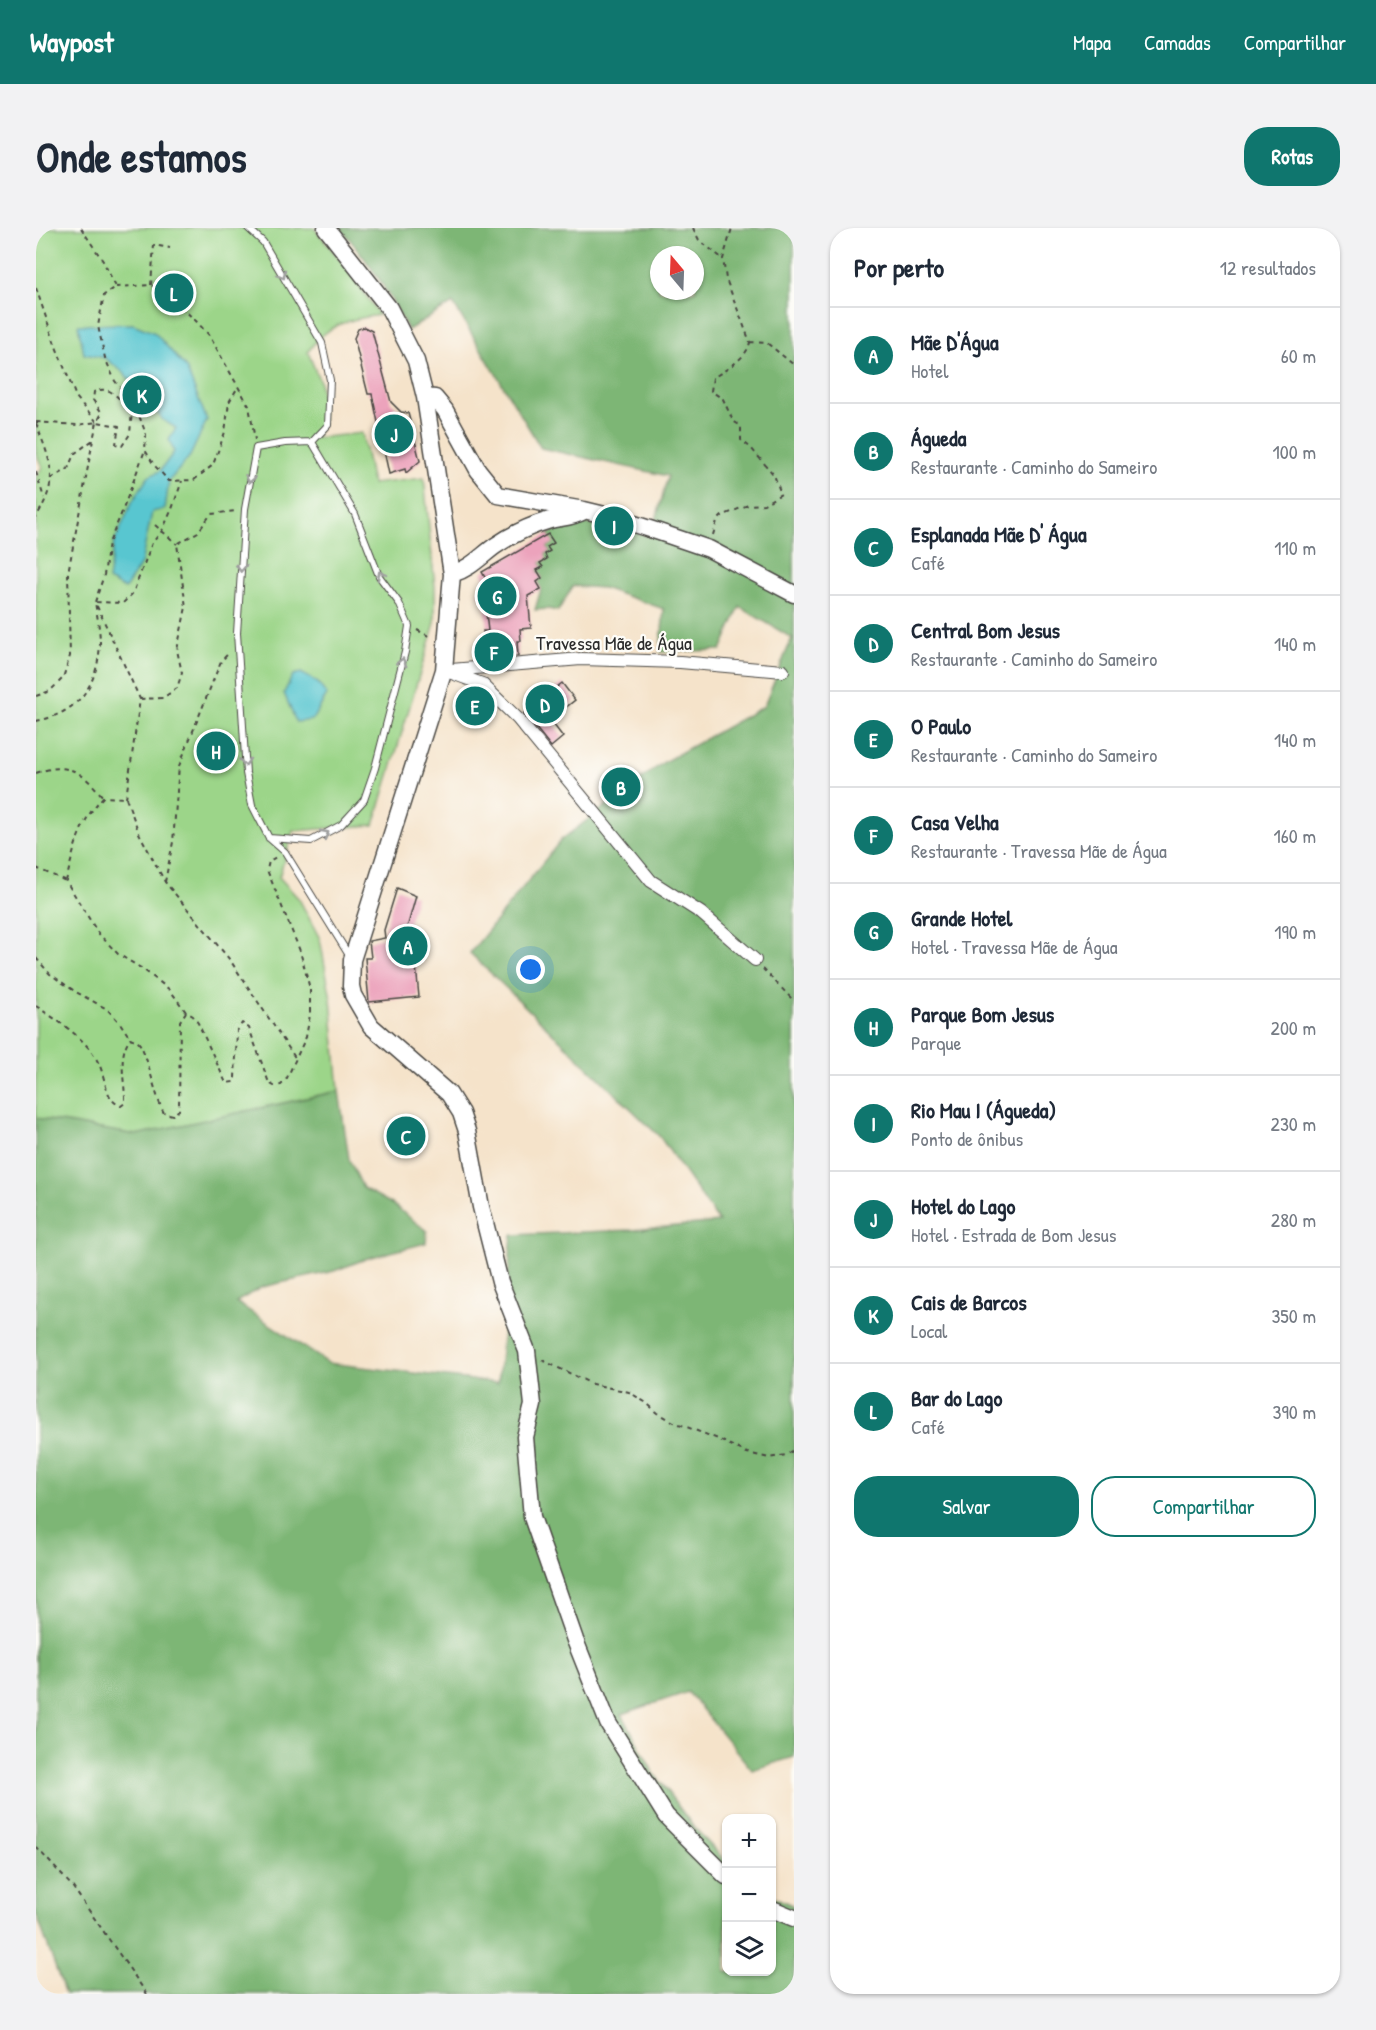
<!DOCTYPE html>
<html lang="pt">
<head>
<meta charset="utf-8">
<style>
	:root { --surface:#fff; --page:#f2f2f3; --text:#1f2937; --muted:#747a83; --line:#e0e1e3; --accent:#0f766e }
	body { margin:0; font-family:"Patrick Hand",sans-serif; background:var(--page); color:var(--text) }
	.controls { position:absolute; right:18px; bottom:18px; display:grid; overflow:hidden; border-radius:12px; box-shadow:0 2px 4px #0004 }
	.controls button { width:54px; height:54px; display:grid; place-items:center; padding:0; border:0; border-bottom:2px solid var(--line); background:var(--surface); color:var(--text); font:30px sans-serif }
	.compass { position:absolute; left:614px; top:18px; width:54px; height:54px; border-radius:50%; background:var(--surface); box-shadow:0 2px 4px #0004; rotate:341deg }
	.you { position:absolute; left:495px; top:742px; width:21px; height:21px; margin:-15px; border:4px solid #fff; border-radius:50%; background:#1a73e8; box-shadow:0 0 0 9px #1a73e833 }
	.badge { display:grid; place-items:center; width:39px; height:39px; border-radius:50%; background:var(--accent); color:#fff; font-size:20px; font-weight:700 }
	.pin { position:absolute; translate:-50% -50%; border:3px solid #fff; box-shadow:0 2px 6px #0006 }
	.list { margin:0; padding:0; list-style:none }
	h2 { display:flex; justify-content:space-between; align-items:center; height:78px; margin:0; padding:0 24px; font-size:26px }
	h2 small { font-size:20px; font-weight:400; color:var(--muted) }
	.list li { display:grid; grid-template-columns:39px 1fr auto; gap:18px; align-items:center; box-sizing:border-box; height:96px; padding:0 24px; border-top:2px solid var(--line) }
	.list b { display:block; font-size:22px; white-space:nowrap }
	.list p { margin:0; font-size:20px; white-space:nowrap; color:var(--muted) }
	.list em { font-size:20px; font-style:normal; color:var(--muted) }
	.actions { display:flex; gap:12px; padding:18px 24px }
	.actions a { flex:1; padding:14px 0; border:2px solid var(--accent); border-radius:24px; text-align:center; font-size:21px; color:var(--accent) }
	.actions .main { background:var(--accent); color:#fff }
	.icon { flex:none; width:33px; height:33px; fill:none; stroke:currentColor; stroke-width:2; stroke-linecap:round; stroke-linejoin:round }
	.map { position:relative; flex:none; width:758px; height:1766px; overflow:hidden; border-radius:24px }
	header { display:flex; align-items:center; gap:36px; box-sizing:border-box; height:84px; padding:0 30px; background:var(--accent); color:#fff }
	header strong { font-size:28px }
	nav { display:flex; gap:33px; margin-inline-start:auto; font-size:21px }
	.intro { display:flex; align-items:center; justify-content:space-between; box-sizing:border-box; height:144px; padding:0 36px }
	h1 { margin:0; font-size:42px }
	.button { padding:15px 27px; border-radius:24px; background:var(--accent); color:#fff; font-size:21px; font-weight:700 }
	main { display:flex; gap:36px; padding:0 36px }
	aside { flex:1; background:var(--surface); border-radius:24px; box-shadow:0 2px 4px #0004 }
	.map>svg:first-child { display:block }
</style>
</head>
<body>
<header>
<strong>Waypost</strong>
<nav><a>Mapa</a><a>Camadas</a><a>Compartilhar</a></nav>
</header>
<div class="intro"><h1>Onde estamos</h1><a class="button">Rotas</a></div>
<main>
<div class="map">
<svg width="758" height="1766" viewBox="0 0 758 1766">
	<rect width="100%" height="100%" fill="#fdfcf7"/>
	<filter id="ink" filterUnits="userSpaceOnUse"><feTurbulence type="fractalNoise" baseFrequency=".0167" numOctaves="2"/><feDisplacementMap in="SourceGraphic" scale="12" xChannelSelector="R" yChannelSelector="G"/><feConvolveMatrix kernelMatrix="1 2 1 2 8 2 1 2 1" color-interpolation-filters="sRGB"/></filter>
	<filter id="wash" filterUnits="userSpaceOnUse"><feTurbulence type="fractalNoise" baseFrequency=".008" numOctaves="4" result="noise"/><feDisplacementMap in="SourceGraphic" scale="24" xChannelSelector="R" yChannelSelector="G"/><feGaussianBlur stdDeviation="1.35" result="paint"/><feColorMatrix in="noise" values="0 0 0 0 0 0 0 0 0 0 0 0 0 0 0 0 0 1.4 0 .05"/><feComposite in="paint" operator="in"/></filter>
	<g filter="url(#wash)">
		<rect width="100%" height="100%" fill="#f5e3ca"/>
		<path fill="#9cd589" stroke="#64805a" stroke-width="1.5" d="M0,0H278L312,41L343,87C313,91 289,97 272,124L284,154L287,193L279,210L326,205L336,256L388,250L399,359V395L338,597L257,603L243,649L263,671L284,711L295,771L303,863L100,907L0,890V250L6,239L0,225Z"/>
		<path fill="#7db675" stroke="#547050" stroke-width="1.5" fill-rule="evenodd" d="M304,0H758V1529L716,1542L652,1464L586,1486L617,1544L656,1597L690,1634V1744H736V1668L758,1678V1766H29L0,1685V890L100,907L303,863L313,931L327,960L356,976L391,1003L390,1015L332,1030L298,1043L226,1059L200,1074L292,1135L462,1155L476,1007L596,1002L683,994L624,909L434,725L525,612L628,534L728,478L756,410L704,379L685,422L624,424L628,381L567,360L537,358L522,383L512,381L499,382L505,361L501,354L506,350L501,342L506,339L504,335L509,326L514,323L511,319L517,315L512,306C541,287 582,299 613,308L620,292L632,248L505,220L417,75L372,102C351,62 334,34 304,0ZM623,27H659V63H623Z"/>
		<path fill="#59c6d0" stroke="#42787e" stroke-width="1.5" d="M97,96L119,105L150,140L171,192L154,228L133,253L129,281L116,284L105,336L89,361L72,352L78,315L96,274L112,249L124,243L138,224L133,212L140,200L127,192L88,145L69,130L48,126L42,97Z
			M265,445L281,454L291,467L276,492L260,494L248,465L257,447Z"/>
		<g id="blocks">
			<path fill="#eca3bc" d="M328,99L336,103L355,174L365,184L372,185L384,233L370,245L369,241L353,246L336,166H332L318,110L322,101Z
				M512,306L518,315L511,319L514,323L509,326L511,331L504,335L507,339L501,342L506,350L501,354L505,361L492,368L495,400L484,401L485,413H481L482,428L450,431L447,403H452L449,376L442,364L447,361L444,357L451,353L446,344Z
				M526,455L539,472L514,492L527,509L515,519L488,485Z
				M361,660L380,668L369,707L377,706L383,769L333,774L329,730H335L333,713L349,710L348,702Z"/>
		</g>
	</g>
	<g filter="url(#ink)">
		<use href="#blocks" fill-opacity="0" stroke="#494743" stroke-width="1.5"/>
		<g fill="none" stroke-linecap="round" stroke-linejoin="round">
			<g stroke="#494743" stroke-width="8">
				<path id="lane" d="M212,0L227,14L286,115L294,152L292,197L276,214L249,215L220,220L209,281L201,405L210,545L216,577L233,610L249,624L314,729
					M233,610L275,613L305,597L328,572L339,540L369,424L373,398L363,375L343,348L319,286L276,214"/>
			</g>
			<g stroke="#494743" stroke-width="14">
				<path id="street" d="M408,442L446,456L482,491L615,653L665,685L719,732
					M415,442L545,431L644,434L747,443"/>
			</g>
			<g stroke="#494743" stroke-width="19">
				<path id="secondary" d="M290,0L353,80L380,133L389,169L416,346L408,442L316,732L315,758L317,767L335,798L413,866L425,885L431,903L445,979L464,1054L491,1123L497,1177L489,1209L496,1289L539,1412L572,1495L630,1588L690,1648
					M389,169L399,170L409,182L442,242L462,267L548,282L577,289L623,304L673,321L758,366
					M416,346C434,341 445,328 459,318C475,307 496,297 514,292C526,289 535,290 546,284
					M736,1681L758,1690"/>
			</g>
			<path stroke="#494743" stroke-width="2" stroke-dasharray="4.5 4.5" stroke-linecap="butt" d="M45,0L67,33L80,59L68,67L62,98L69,130L79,153L101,182L110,206L109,222L118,237L133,253L158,252L177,237L189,204L193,174L202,159
				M657,0L663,12L687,31
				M0,8L11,0
				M115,57L118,17L134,20
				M80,59L115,57L146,80L160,93L173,107L213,178L219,212
				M0,60L19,116L40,169L61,194
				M714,114L731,115L758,137
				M0,194L41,197L61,194L83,198L80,216L86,218L94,206L96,182
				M0,195C14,234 25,250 0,289
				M0,244L8,270
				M15,251L32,241L38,226L57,212
				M119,297L141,316
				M677,307L681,293L686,288L712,277L728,276L745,266L738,247L715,220L705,212V198L697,193L687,171L675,163L677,150C690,141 711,131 714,114L690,51L687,31L696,0
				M381,402L397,410
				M0,468L14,463L27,450L34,428L32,345L57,212L61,194L66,185L57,172L58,164C78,154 84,179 101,182
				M104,471L127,470L141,460L146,445L141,422L150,379L141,316L162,304L175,286L200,283
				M0,493C43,485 62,457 64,415C64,402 61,387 59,374L87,375L97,365L116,315L126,303L136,281L146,253
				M0,545C32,533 47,544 67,569
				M90,570L104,471L59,374L68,347L73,315L86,284L109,222
				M0,640L30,653
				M129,654L137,614L143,538L185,433L192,426
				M0,730L14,746L40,764L71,781L84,795L94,810
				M727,741L758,773
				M0,778C23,794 49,809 62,834C70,848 68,872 85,878L89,875V869C88,849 82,827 94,810C96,811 100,812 102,814C111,822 119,870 128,885L137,887L143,882L144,793L150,784L157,788L162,795L190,855L198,854L199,850L201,803L206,795L213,800L233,855L238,858L245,857L250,852L270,809L274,787V761L264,723L231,642L233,633L240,629
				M150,784L134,762L108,742L82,726L62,705L30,653C39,619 42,596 67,569L90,570L103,605L129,654L194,732L260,831
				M506,1132L556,1156L593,1164L609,1174L622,1185L638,1194L682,1211L711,1225L733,1230L750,1227L758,1222
				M0,1619L36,1658L111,1766"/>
			<use href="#lane" stroke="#fff" stroke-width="6"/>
			<use href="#street" stroke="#fff" stroke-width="12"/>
			<use href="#secondary" stroke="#fff" stroke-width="16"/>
		</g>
		<defs><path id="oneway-chevron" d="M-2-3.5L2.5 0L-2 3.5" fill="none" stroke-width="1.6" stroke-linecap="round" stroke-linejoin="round" transform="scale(1.5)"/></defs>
		<g stroke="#a0a0a0">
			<use href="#oneway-chevron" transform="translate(246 47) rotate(60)"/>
			<use href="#oneway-chevron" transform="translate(214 251) rotate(101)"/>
			<use href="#oneway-chevron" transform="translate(205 340) rotate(93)"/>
			<use href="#oneway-chevron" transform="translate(345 347) rotate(-119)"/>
			<use href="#oneway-chevron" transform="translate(366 434) rotate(-75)"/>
			<use href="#oneway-chevron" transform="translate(209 534) rotate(86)"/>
			<use href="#oneway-chevron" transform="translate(289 606) rotate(-28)"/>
		</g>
	</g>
	<g text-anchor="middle" stroke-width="4.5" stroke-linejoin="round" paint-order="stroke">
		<g font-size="20" fill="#2b2b2b" stroke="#fdfcf7">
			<text x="578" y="422">Travessa Mãe de Água</text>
		</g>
	</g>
</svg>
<div class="controls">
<button>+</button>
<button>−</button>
<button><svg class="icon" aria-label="layers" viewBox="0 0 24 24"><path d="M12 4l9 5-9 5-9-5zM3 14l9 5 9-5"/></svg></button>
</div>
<svg class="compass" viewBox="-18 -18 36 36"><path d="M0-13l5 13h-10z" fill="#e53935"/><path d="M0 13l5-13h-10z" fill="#747a83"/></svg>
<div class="you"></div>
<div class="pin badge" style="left:372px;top:718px">A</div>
<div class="pin badge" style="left:585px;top:559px">B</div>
<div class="pin badge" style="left:370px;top:908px">C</div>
<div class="pin badge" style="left:509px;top:476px">D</div>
<div class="pin badge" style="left:439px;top:478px">E</div>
<div class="pin badge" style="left:458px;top:424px">F</div>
<div class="pin badge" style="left:461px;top:368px">G</div>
<div class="pin badge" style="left:180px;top:523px">H</div>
<div class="pin badge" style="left:578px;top:298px">I</div>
<div class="pin badge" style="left:358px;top:206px">J</div>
<div class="pin badge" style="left:106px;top:167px">K</div>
<div class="pin badge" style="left:138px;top:65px">L</div>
</div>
<aside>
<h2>Por perto<small>12 resultados</small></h2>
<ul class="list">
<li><span class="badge">A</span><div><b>Mãe D'Água</b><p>Hotel</p></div><em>60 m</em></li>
<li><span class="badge">B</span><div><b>Águeda</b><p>Restaurante · Caminho do Sameiro</p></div><em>100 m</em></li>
<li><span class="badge">C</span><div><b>Esplanada Mãe D' Água</b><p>Café</p></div><em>110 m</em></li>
<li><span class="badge">D</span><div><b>Central Bom Jesus</b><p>Restaurante · Caminho do Sameiro</p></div><em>140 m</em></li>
<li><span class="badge">E</span><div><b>O Paulo</b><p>Restaurante · Caminho do Sameiro</p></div><em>140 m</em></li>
<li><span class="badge">F</span><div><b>Casa Velha</b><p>Restaurante · Travessa Mãe de Água</p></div><em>160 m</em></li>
<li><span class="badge">G</span><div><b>Grande Hotel</b><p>Hotel · Travessa Mãe de Água</p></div><em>190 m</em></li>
<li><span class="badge">H</span><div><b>Parque Bom Jesus</b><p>Parque</p></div><em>200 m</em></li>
<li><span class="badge">I</span><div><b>Rio Mau I (Águeda)</b><p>Ponto de ônibus</p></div><em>230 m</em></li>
<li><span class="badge">J</span><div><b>Hotel do Lago</b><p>Hotel · Estrada de Bom Jesus</p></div><em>280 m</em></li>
<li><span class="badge">K</span><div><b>Cais de Barcos</b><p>Local</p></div><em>350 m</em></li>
<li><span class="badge">L</span><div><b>Bar do Lago</b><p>Café</p></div><em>390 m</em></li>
</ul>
<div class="actions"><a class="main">Salvar</a><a>Compartilhar</a></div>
</aside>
</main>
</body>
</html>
